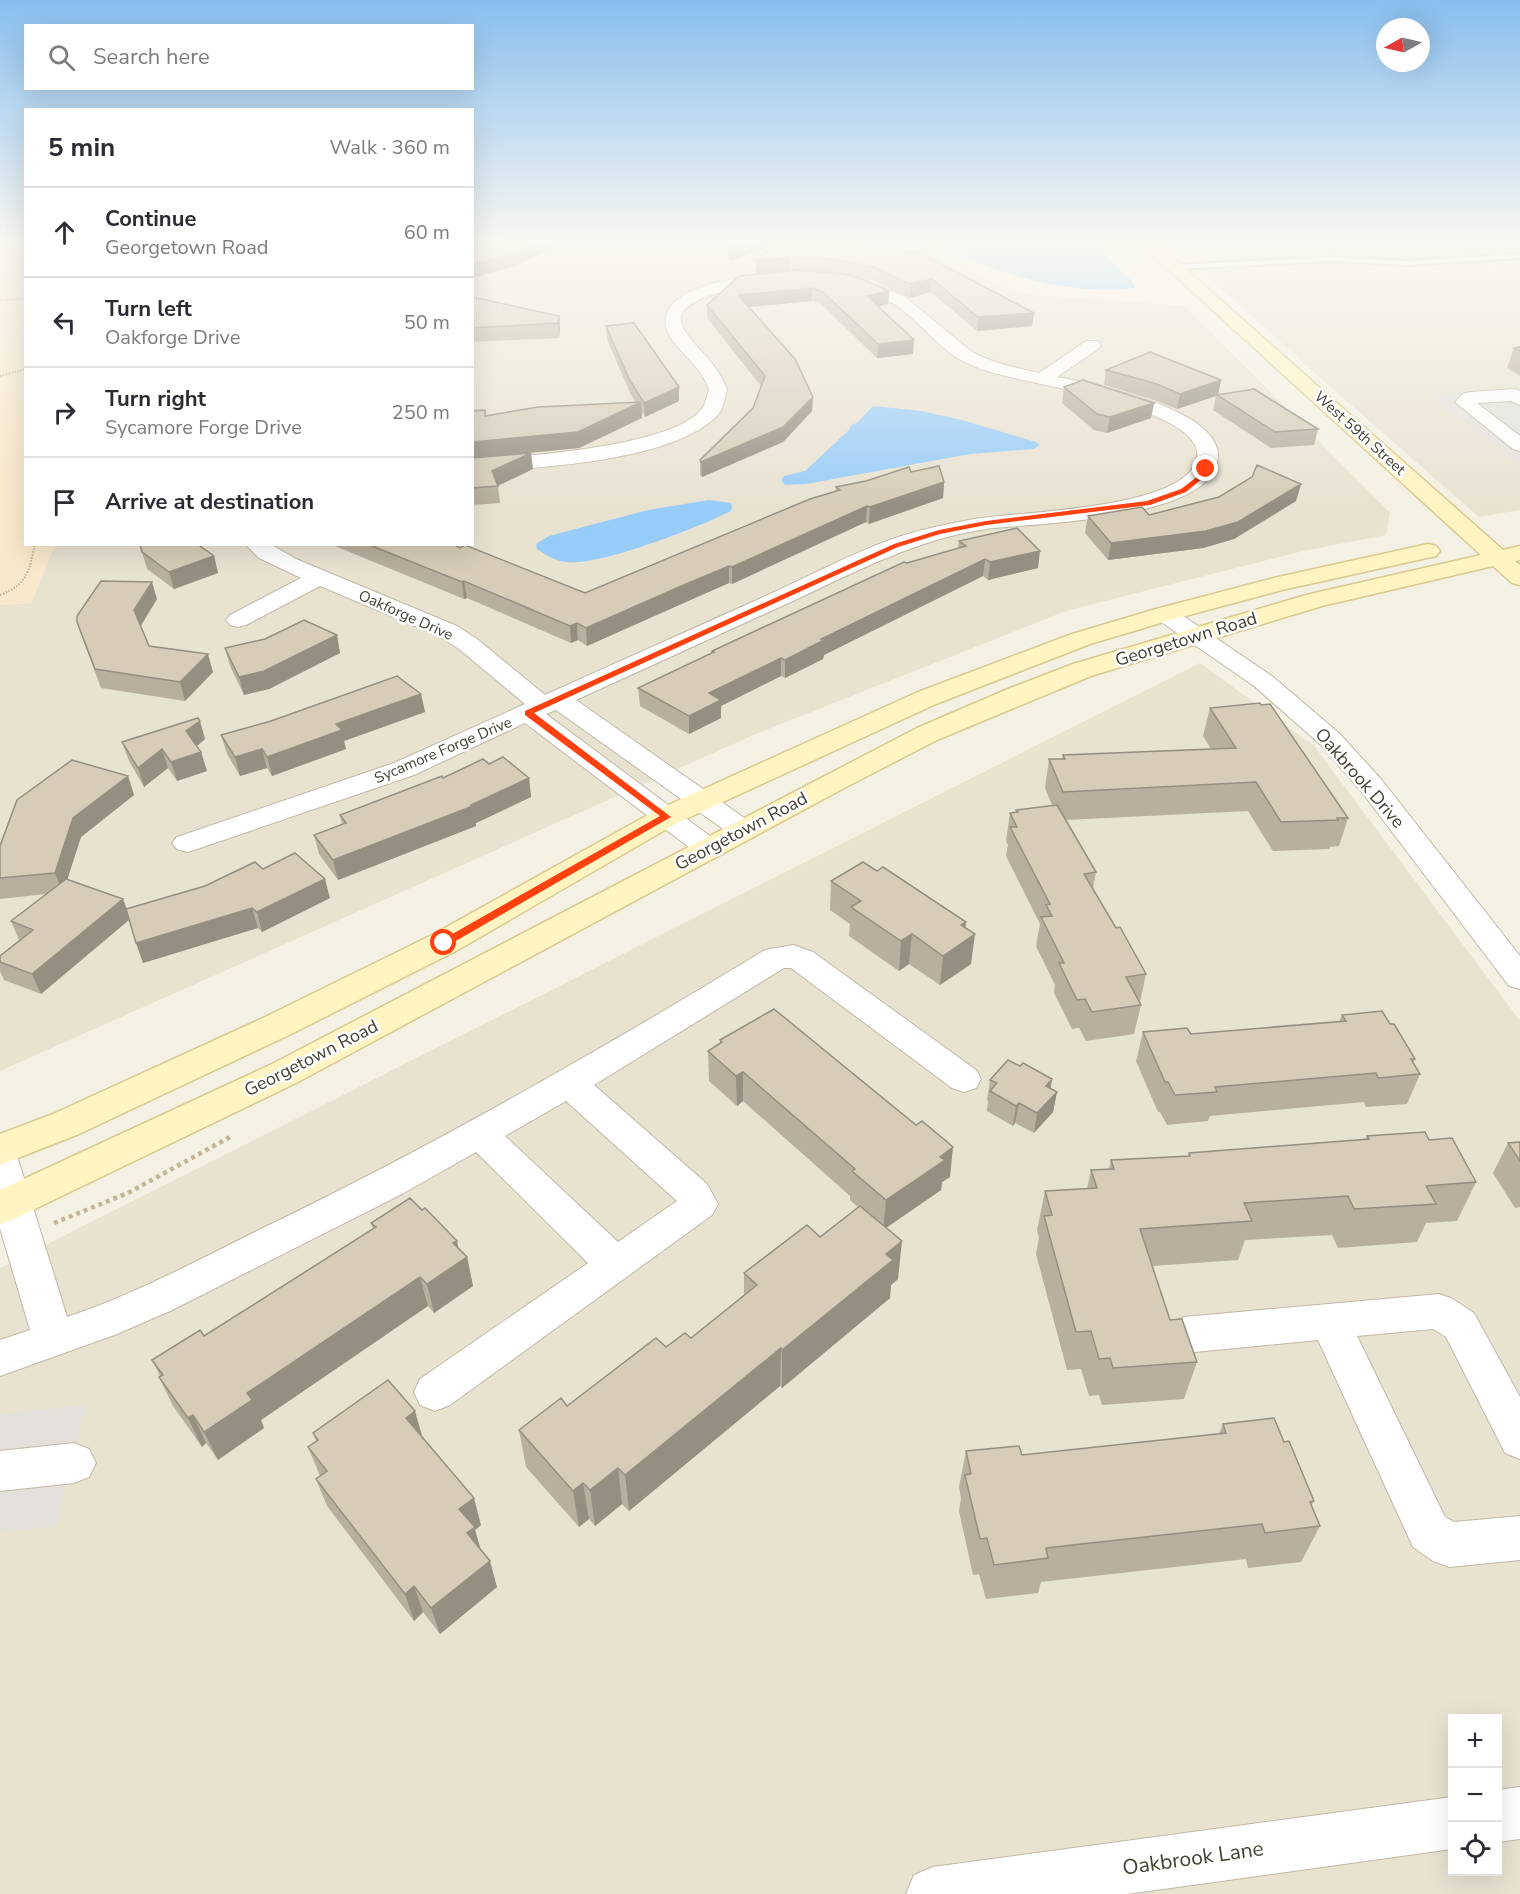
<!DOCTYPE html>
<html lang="en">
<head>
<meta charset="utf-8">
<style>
	:root { --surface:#fff; --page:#f2f2f3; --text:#2b2b33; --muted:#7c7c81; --line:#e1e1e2 }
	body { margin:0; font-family:"Nunito Sans",sans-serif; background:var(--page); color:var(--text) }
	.controls { position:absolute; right:18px; bottom:18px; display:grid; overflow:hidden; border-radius:0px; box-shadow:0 6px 24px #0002 }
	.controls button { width:54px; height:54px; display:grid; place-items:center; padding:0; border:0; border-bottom:2px solid var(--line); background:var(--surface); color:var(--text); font:30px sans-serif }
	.compass { position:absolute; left:1376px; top:18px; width:54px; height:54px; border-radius:50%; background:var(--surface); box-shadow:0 6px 24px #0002; rotate:262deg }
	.stop { position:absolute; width:18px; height:18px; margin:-14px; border:4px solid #ff400f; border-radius:50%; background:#fff }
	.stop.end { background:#ff400f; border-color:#fff; box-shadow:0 2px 6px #0008 }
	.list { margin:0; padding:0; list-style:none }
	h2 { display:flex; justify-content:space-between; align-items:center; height:78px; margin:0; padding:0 24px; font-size:26px }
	h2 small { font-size:20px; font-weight:400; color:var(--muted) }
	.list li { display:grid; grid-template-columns:39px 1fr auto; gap:18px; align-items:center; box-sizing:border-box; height:90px; padding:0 24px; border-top:2px solid var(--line) }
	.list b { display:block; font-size:22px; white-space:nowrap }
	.list p { margin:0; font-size:20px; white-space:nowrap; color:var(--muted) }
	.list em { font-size:20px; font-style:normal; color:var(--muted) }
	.icon { flex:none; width:33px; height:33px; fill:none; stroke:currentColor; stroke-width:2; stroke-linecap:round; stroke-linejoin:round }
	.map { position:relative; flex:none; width:1520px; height:1894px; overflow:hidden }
	.search { position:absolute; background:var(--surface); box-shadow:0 6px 24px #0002; left:24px; top:24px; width:450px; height:66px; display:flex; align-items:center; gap:15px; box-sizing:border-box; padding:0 21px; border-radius:0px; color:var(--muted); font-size:22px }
	.panel { position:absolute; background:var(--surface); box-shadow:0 6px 24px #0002; left:24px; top:108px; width:450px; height:438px; border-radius:0px }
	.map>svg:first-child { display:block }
</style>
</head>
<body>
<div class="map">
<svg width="1520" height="1894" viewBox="0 0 1520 1894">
	<rect width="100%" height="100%" fill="#f4f0e3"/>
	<path fill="#e8e2d1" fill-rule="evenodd" d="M473,241H916L915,248L1024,294L1185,306L1390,513L1386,535L1303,551L1066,611L756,734L0,1071V605L31,603L55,545L472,544Z
		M1169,241H1451L1489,265L1520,263V510L1479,517L1318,376Z
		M1200,663L1314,746L1520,1021V1894H0V1268ZM1452,1718H1498V1872H1452Z"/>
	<path fill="#f9e8cb" d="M0,241H25L26,544L55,545L31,603L0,605Z"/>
	<path fill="#e4e1dc" d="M1454,241H1520V251L1472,252Z
		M1468,391L1482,403L1520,400V464L1430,395Z
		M86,1405L55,1526L0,1532V1414Z"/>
	<path fill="#98ccf8" d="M1009,241H1092L1134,284L1135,288C1072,296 1000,275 944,248V245H947Z
		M873,406L921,411L962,420L1036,442L1040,445L1033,449L970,454L806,484L785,485L781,480L784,476L805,471L850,429L851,425L857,423Z
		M709,500L731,503L732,507L731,511C699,527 601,566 567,562C555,561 546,555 537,549L536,544L549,536L648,510Z"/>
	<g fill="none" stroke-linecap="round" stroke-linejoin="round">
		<g stroke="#c0b8a5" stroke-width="4">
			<path id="lane" d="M1520,254V258L1406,265L1332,261L1175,269L1171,267L1175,265L1332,257L1406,261Z"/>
		</g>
		<g stroke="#c0b8a5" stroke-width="2">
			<path id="street" d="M772,274L780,279L778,282C760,287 657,293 686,333C700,352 720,367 727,390C725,398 723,410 717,416C671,462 536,468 472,472V460C518,457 678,447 703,407C706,403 707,395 709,390C702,365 674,350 667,330C653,286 745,276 772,274Z
				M848,278L884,288L905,297L972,352C993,363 1016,368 1039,373L1086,341H1098L1101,345L1098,349L1057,377C1093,384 1216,408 1218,454C1221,521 1031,523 986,529C917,539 857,571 795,600C722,633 649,667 576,700L753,824L757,830L753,836L743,839L733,836L556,710L546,714L718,842L723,848L718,854L708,857L698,854L525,723L414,775L197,849L187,852L177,849L172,843L177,837L394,763L525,704L459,649L439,636L320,586L246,625L238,627L230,625L226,620L230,615L301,578L259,558L245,544H270L296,559L457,626L477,639L545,695C620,661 695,628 770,594C809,576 847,556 887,541C913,531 942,525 969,520C1013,511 1187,511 1197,458C1206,414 1058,388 1028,381C1005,376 979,371 959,359C937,345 921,324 900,308C883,296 862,291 842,286L840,283L842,280Z
				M1515,389L1520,391V405L1511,401L1477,403L1520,436V451L1513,449L1455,402L1463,394L1470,392Z
				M1165,607L1173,609L1272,676L1339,733L1381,779L1520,956V989L1509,986L1361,791L1321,745L1254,686L1157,619L1153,614L1157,609Z
				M793,945L813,952L976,1070L981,1079L976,1088L964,1092L952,1088L791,968H784L594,1085L707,1184L718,1204L712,1215L450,1405L435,1411L420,1405L414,1392L420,1379L588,1263L476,1152L402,1194L170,1311L117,1334L0,1376V1340L30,1330L0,1228V1145L13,1149L18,1159L67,1317C136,1294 200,1259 265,1227C437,1144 602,1049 765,950ZM566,1101L677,1201L618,1242L505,1136Z
				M1439,1294L1453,1299L1474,1313L1520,1397V1459L1505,1453L1446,1337L1433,1329L1357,1336L1445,1517L1454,1522L1520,1516V1560L1449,1567L1433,1561L1413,1547L1318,1340L1184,1353L1170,1347L1164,1335L1170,1323L1184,1317Z
				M74,1443L89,1449L96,1463L89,1477L74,1483L0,1491V1451Z
				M1520,1787V1839L1498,1842V1790Z
				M1452,1797V1849L1127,1894H906L914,1875L933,1867Z"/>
		</g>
		<g stroke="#d8c98e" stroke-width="3">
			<path id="secondary" d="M1137,241H1154L1503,550L1520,546V560L1515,561L1520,565V585L1512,583L1493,566L1322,606L1091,676L937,740L848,786L298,1082L14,1219L0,1224V1190L272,1064L917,728L1008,689L1073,664L1306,595L1481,555Z
				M1428,544L1436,546L1440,551L1436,556L1282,590L1174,619L1090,644L936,704L677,823L456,951L287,1036L79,1134L0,1165V1134L53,1114L263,1018L432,935L655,811L918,692L1072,634L1156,609L1278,577Z"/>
		</g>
		<path stroke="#c3b595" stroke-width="2" stroke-dasharray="1.5 1.5" stroke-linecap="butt" d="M0,300L26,299
			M0,376L26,369
			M0,595C28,584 29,571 35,544"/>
		<path stroke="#c3b595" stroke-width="4.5" stroke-dasharray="4 4" stroke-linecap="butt" d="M54,1223L128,1193L230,1137"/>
		<use href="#lane" fill="#fff" fill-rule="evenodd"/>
		<use href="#street" fill="#fff" fill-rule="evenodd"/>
		<use href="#secondary" fill="#fff4c2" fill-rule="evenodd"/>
	</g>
	<path fill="#b8af9e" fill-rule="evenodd" d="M723,241H838L1034,313L1032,326L977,331L931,292L910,298L872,280L851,276L889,291L888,304L878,306L913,354L877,358L822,305L812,301L749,307L812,411L783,442L702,477L700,475V460L753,408L761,386L707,318V305L798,270H790L756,273V260L772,246L730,261ZM803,271L831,273L838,274Z
		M472,297L559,316L560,330L559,338L472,342Z
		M606,326L679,387V401L645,417L642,412V418L579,448L498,456L533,469L498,486L500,503L472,505V411L485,410L486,416L636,403L630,393L607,339Z
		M1520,347V376L1507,368L1514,348Z
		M1106,370L1221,380L1218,394L1318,429L1314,445L1271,448L1213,410L1216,396L1177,409L1151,399L1104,385Z
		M1064,387L1154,403L1151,418L1107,433L1094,430L1062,403Z
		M911,472L944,482L943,498L869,524L866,522L732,584L729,583L687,601L587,646L578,640L571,643L467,598L464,599L330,544H453L585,593L836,491V487Z
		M1301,484L1296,501L1234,539L1203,548L1108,560L1085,533L1088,516L1149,515Z
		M959,541L1038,568L988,580L983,576L824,655L823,659L785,678L781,676L721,706V718L689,734L640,706L638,688L712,653V651L907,563L958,548Z
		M142,552L214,556L218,573L174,589L147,569Z
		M157,599L141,626L149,646L213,672L185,701L101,688L83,640Z
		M337,635L340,653L269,689L244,695L230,666L225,648Z
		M421,694L425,712L344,741L346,749L272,776L267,768L240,776L227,754L221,735Z
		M1210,708L1348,818L1339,846L1330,847L1329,849L1273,851L1248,811L1066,820L1096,872L1093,888L1116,928L1146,974L1140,1002L1141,1005L1134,1034L1086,1041L1079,1028L1072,1029L1054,993L1055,985L1036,946L1040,924L1006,856L1008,845L1006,841L1010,813L1016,812V810L1052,805L1045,788L1049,759H1062L1063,755L1211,749L1203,736Z
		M205,739L197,746L201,752L207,771L177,781L168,768L144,787L129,761L122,742Z
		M489,764L529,778L531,797L476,823V826L338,880L319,854L314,835L342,824L340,815L443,778Z
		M128,776L134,795L81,837L67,879L123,899L127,909L263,869L330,898L262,932L258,928L143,963L129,920L41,994L4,980L0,971V956L19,940L11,921L46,894L0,899V846Z
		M831,881L966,928L971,964L940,985L909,964L899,971L849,936L850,924L830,910Z
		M1342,1015L1390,1024L1415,1059L1413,1064L1420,1074L1407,1104L1366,1107L1364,1102L1210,1116L1208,1121L1167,1125L1160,1112H1158L1136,1061L1143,1032L1191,1034L1339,1022Z
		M720,1040L950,1177L942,1182L941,1190L886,1228L898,1279L891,1285L890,1298L782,1388L780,1386L629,1511L622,1504L595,1526L589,1519L579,1527L526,1467L519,1430L567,1406L666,1347L691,1338L744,1296V1273L820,1237L858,1207L850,1200V1196L743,1101L737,1106L709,1081L708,1051L720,1043Z
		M990,1080L1051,1089L1057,1092L1053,1112L1034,1133L1015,1123L1013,1126L987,1111L988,1101L987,1100Z
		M1367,1136L1429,1140L1476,1182L1457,1221L1426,1223L1417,1242L1338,1248L1332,1235L1245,1240L1238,1260L1152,1266L1170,1320L1197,1362L1184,1399L1102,1405L1099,1395L1089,1396L1081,1369L1067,1370L1036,1254L1039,1238L1037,1230L1045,1191L1087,1189L1091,1170L1109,1169L1111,1160L1188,1156L1189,1153L1365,1140Z
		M1520,1142V1207L1515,1208L1493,1173L1508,1143Z
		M371,1223L458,1249L467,1257L473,1286L434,1313L428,1306L261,1420L264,1428L218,1460L206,1443L202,1447L173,1406L159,1377L160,1376L152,1360L204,1336L373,1229Z
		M1223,1424L1314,1501L1311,1506L1320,1526L1301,1562L1248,1568L1246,1559L1041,1582L1038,1593L986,1599L979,1574L973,1575L959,1511L961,1498L959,1487L966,1451L1022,1455L1219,1434Z
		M313,1433L422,1437L481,1525L475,1530L480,1550L497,1587L440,1634L423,1612L414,1621L327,1506L316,1479L320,1476L308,1447L316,1441Z"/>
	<path fill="#968f81" d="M541,241H569L515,266L472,278V265Z
		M752,241H784V242L730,261V248Z
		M790,257V270L756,273V260Z
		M932,279L931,292L910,298V284Z
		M812,288V301L738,308V295Z
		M889,291L888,304L866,310L867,296Z
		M1034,313L1032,326L977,331L978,317Z
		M559,316L560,330L559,338L558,323Z
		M914,340L913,354L877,358L878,344Z
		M1221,380L1218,395H1217L1216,396L1177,409L1180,394Z
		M679,387V401L645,417L644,403Z
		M813,397L812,411L783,442L702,477L701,462Z
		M641,402L642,418L579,448L472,458V442Z
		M1154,403L1151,418L1107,433L1110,417Z
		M531,453L533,469L497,486L492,471Z
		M944,482L943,498L869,524L870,507Z
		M1301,484L1296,501L1234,539L1203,548L1108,560L1111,543Z
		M867,506L866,522L732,584V567Z
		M1040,551L1038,568L988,580L990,562Z
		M214,556L218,573L174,589L169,572Z
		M985,559L983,576L824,655L823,659L785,678V660L821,639Z
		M729,566V583L587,646L586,628Z
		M464,581L467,598L464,599L462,582Z
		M152,582L157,599L139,628L134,610Z
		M577,623L578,640L571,643L570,626Z
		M337,635L340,653L269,689L244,695L239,677Z
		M208,654L213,672L185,701L180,682Z
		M781,658V676L721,706V718L689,734V716L709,693Z
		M421,694L425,712L344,741L346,749L272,776L267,757L336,724Z
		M200,721L205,739L192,750L186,731Z
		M162,749L168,768L144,787L138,768Z
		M262,749L267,768L240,776L235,757Z
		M201,752L207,771L177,781L171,762Z
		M128,776L134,795L81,837L63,893L55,873L73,818Z
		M529,778L531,797L476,823V826L338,880L333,860L471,805Z
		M325,879L330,898L262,932L257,912Z
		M123,899L130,919L41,994L32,974Z
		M252,908L258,928L143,963L136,943Z
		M966,922L964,942L975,934L971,964L940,985L943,956L961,925Z
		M912,934L909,964L899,971L901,941Z
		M743,1072V1101L737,1106L736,1076Z
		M1052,1079L1049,1099L1046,1086Z
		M1057,1092L1053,1112L1034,1133L1037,1113Z
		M1019,1103L1015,1123L1013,1126L1016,1106Z
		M953,1147L950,1177L942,1182L941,1190L883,1230L886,1200L940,1157Z
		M457,1241L461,1261L467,1257L473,1286L434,1313L427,1284L453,1243Z
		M902,1241L898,1279L891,1285L890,1298L782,1388V1350L886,1254Z
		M420,1277L428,1306L261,1420L264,1428L218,1460L204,1432L247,1393Z
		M781,1348L780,1386L629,1511L625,1475Z
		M415,1411L423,1439L406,1418Z
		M193,1415L206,1443L202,1447L188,1418Z
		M618,1468L622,1504L595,1526L590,1490Z
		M583,1483L589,1519L579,1527L573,1491Z
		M474,1498L481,1525L475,1530L482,1554L474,1560L459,1509Z
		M490,1561L497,1587L440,1634L431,1608Z
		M414,1586L423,1612L414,1621L405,1594Z"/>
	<path fill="#d6ccb8" stroke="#968f81" stroke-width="1.5" d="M479,241H541L513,253L472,265V243Z
		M727,241H752L730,248Z
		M778,241H838L913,253L915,250L1034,313L978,317L932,279L910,284L873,267L831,259L790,257L756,260Z
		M798,270L843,274L865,280L889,291L867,296L914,340L878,344L823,292L812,288L738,295L795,359L813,397L783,427L701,462L700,460L753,408L765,376L707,305L739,276Z
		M472,297L559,316L558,323L472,328Z
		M634,323L679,387L644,403L629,379L606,326Z
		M1520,347V351L1514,348Z
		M1150,352L1221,380L1180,394L1154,383L1106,370Z
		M1083,380L1154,403L1110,417L1097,414L1064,387Z
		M1254,389L1318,429L1275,432L1217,395Z
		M641,402L578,432L472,442V411L485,410V416L538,407Z
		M531,453L492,471L498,486L472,488V458Z
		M1257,465L1301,484L1238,522L1206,531L1111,543L1088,516L1142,507L1149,515L1219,497L1252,477Z
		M939,466L944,482L870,507L867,506L732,567L729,566L686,584L586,628L577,623L570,626L464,581L462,582L367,544H453L460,548L465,545L585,593L810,499L840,490L836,487L866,481L909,467L911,472Z
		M1017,528L1040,551L990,562L985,559L821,639L824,640L785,660L781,658L709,693L721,700L689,716L638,688L714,652L712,651L904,562L907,563L966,546L959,541Z
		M140,544H197L214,556L169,572L142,552Z
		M101,581L152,582L134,610L149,646L208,654L180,682L95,669L77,622V616Z
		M304,620L337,635L264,671L239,677L225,648L265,639Z
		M397,676L421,694L336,724L342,730L267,757L262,749L235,757L221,735L271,721Z
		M1260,703L1261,705L1270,704L1348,818H1337L1338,820L1281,822L1256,782L1063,792L1049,759H1065L1063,755L1236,748L1210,708Z
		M198,718L200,721L186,731L201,752L171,762L162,749L138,768L122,742Z
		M503,757L529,778L471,805L473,806L333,860L314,835L346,823L340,815L442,776L443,778L483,759L489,764Z
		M72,760L128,776L73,818L55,873L0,878V846L17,800Z
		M1057,805L1096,872L1084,874L1116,928L1120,927L1146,974L1126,977L1141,1005L1092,1012L1085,999L1077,1000L1059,963H1064L1041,917L1052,916L1046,905L1050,904L1010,827H1017L1010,813L1018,812L1016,810Z
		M295,853L325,879L257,912L252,908L136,943L126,909L205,886L255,862L263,869Z
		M863,862L877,871L883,867L966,922L961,925L975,934L943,956L912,934L901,941L851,907L861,901L831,881Z
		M66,879L123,899L32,974L0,962V956L33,930L11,921Z
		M774,1009L916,1125L922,1121L953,1147L940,1157L945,1160L886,1200L852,1171L855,1169L743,1072L736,1076L708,1051L722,1042L720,1040Z
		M1382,1011L1390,1024H1394L1415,1059H1411L1420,1074L1378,1078L1376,1073L1215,1087L1217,1092L1175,1095L1168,1082H1165L1143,1032L1187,1028L1191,1034L1346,1021L1342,1015Z
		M1008,1060L1020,1066L1023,1063L1052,1079L1046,1086L1057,1092L1037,1113L1019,1103L1016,1106L990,1091L997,1083L990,1080Z
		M1425,1132L1429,1140L1452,1138L1476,1182L1426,1186L1436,1204L1354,1209L1348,1196L1244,1203L1252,1221L1140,1229L1170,1320L1182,1319L1197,1362L1113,1368L1110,1358L1099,1359L1091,1331L1076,1332L1044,1216L1052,1215L1045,1191L1097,1188L1091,1170L1114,1169L1111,1160L1190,1156L1189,1153L1369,1139L1367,1136Z
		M1520,1142V1161L1508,1143Z
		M410,1198L422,1210L425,1208L457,1241L453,1243L467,1257L427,1284L420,1277L247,1393L252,1400L204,1432L193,1415L188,1418L159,1377L163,1375L152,1360L200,1330L204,1336L376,1227L371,1223Z
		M860,1206L902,1241L886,1254L893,1260L782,1350L781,1348L625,1475L618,1468L590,1490L583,1483L573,1491L519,1430L561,1398L567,1406L656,1338L666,1347L685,1333L691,1338L757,1285L744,1273L807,1225L820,1237Z
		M388,1380L415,1411L406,1418L474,1498L459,1509L475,1527L467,1533L490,1561L431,1608L414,1586L405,1594L316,1479L327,1471L308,1447L318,1440L313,1433Z
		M1274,1418L1284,1442L1289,1441L1314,1501L1310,1502L1320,1526L1265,1533L1262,1524L1046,1548L1048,1558L994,1565L987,1538L980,1539L965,1475L971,1474L966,1451L1019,1446L1022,1455L1226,1433L1223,1424Z"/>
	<linearGradient id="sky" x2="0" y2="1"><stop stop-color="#88beee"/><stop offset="0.48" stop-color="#faf8f2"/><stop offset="1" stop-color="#faf8f2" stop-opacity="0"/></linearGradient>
	<rect width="1520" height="506" fill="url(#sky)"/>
	<path fill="#ff400f" d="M1203,468L1209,469L1203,478L1186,492L1150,505L986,525L940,534L898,547L534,713L671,817L447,946H440V941L660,816L525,715V711L894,544L939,530L986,521L1147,501L1181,489L1198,476Z"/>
	<g text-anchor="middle" stroke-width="5" stroke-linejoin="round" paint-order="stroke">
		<g font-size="15" fill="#464033" stroke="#fff">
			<text transform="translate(1360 433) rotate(42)" y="5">West 59th Street</text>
			<text transform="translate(406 615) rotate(24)" y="5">Oakforge Drive</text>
			<text transform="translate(443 750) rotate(-23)" y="5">Sycamore Forge Drive</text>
		</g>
		<g font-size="18" fill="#464033" stroke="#fff">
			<text transform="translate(1186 639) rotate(-17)" y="6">Georgetown Road</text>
			<text transform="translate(1360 778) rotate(49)" y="6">Oakbrook Drive</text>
			<text transform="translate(741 831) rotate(-28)" y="6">Georgetown Road</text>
			<text transform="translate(311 1058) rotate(-27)" y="6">Georgetown Road</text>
		</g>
		<g font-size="21" fill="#464033" stroke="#fff">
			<text transform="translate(1193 1858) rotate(-8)" y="7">Oakbrook Lane</text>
		</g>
	</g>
</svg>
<div class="controls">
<button>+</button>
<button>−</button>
<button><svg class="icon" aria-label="locate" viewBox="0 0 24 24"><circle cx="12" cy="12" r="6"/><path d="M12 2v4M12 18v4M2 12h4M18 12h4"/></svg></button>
</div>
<svg class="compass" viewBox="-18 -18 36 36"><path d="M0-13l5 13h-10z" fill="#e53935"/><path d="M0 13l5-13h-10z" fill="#7c7c81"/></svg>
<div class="stop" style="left:444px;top:943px"></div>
<div class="stop end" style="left:1206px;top:469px"></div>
<div class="search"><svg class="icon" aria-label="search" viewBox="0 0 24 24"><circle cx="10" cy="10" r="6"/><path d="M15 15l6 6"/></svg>Search here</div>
<section class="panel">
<h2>5 min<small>Walk · 360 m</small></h2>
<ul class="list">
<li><svg class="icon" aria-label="ahead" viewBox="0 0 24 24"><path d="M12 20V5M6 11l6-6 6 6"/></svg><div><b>Continue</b><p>Georgetown Road</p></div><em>60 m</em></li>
<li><svg class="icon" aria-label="left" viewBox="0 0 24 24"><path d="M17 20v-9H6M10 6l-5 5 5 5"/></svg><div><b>Turn left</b><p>Oakforge Drive</p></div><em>50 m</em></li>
<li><svg class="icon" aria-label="right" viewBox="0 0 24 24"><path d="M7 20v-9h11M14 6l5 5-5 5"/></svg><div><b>Turn right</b><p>Sycamore Forge Drive</p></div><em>250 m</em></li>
<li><svg class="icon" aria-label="arrive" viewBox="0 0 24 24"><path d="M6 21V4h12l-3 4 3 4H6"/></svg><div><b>Arrive at destination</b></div></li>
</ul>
</section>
</div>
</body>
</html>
